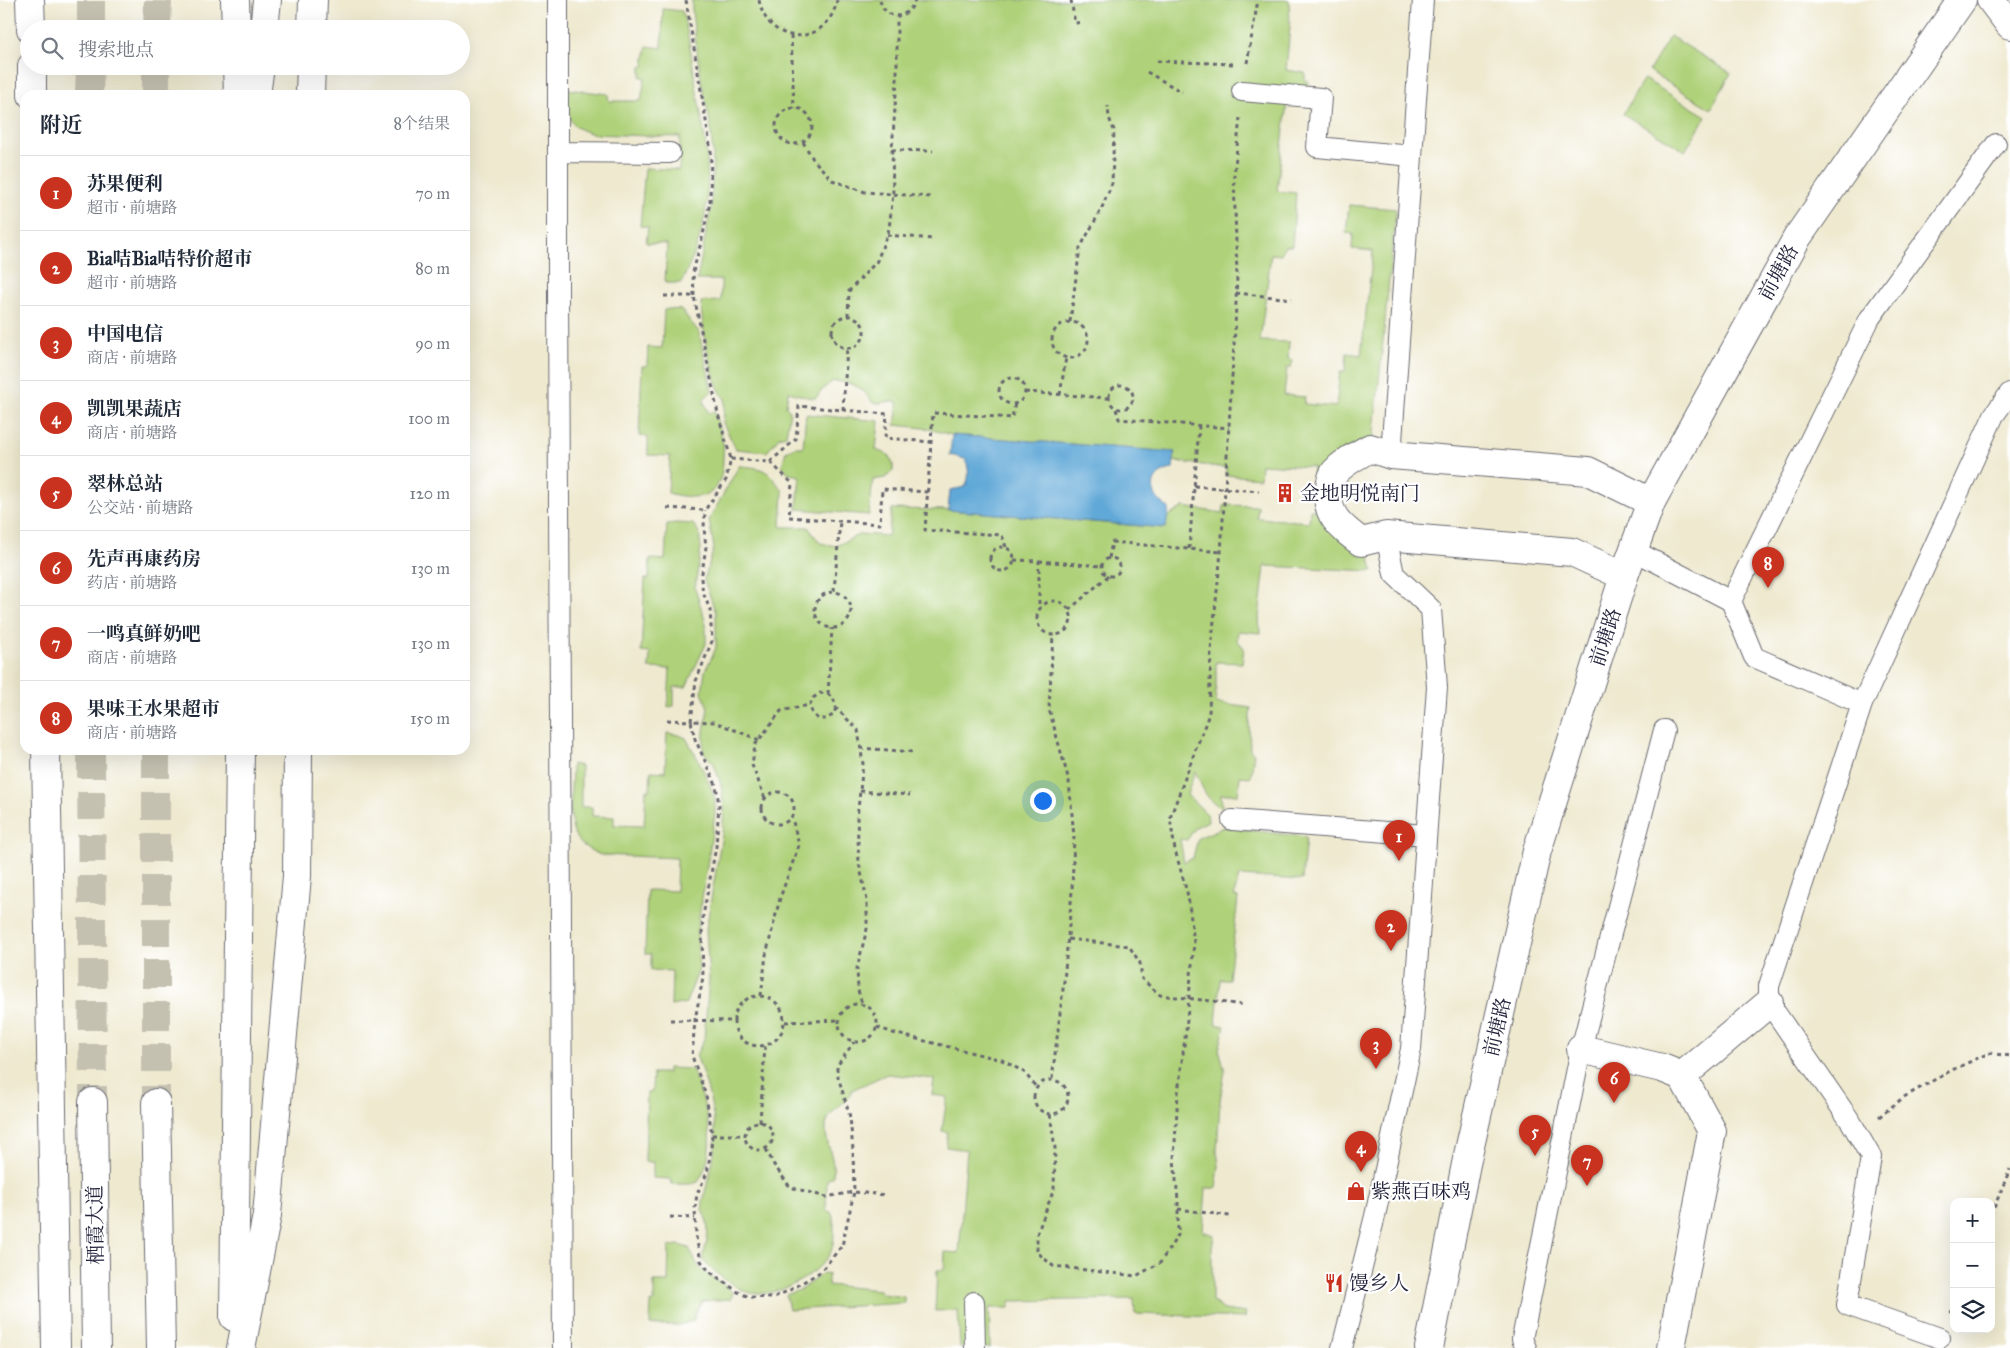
<!DOCTYPE html>
<html lang="zh">
<head>
<meta charset="utf-8">
<style>
	:root { --surface:#fff; --page:#f6f6f7; --text:#1f2937; --muted:#747a83; --line:#e0e1e3; --accent:#c8321e }
	body { margin:0; font-family:"IM FELL Great Primer","Noto Serif SC",serif; background:var(--page); color:var(--text) }
	.controls { position:absolute; right:15px; bottom:15px; display:grid; overflow:hidden; border-radius:10px; box-shadow:0 5px 20px #0002 }
	.controls button { width:45px; height:45px; display:grid; place-items:center; padding:0; border:0; border-bottom:1px solid var(--line); background:var(--surface); color:var(--text); font:25px sans-serif }
	.you { position:absolute; left:1042px; top:800px; width:18px; height:18px; margin:-12px; border:4px solid #fff; border-radius:50%; background:#1a73e8; box-shadow:0 0 0 8px #1a73e833 }
	.badge { display:grid; place-items:center; width:32px; height:32px; border-radius:50%; background:var(--accent); color:#fff; font-size:16px; font-weight:700 }
	.pin { position:absolute; translate:-50% -41px; filter:drop-shadow(0 1px 2px #0008) }
	.pin::after { content:''; position:absolute; top:26px; width:18px; height:15px; background:inherit; clip-path:polygon(0 0,100% 0,50% 100%) }
	.list { margin:0; padding:0; list-style:none }
	h2 { display:flex; justify-content:space-between; align-items:center; height:65px; margin:0; padding:0 20px; font-size:21px }
	h2 small { font-size:16px; font-weight:400; color:var(--muted) }
	.list li { display:grid; grid-template-columns:32px 1fr auto; gap:15px; align-items:center; box-sizing:border-box; height:75px; padding:0 20px; border-top:1px solid var(--line) }
	.list b { display:block; font-size:19px; white-space:nowrap }
	.list p { margin:0; font-size:16px; white-space:nowrap; color:var(--muted) }
	.list em { font-size:16px; font-style:normal; color:var(--muted) }
	.icon { flex:none; width:28px; height:28px; fill:none; stroke:currentColor; stroke-width:2; stroke-linecap:round; stroke-linejoin:round }
	.map { position:relative; flex:none; width:2010px; height:1348px; overflow:hidden }
	.search { position:absolute; background:var(--surface); box-shadow:0 5px 20px #0002; left:20px; top:20px; width:450px; height:55px; display:flex; align-items:center; gap:12px; box-sizing:border-box; padding:0 18px; border-radius:28px; color:var(--muted); font-size:19px }
	.panel { position:absolute; background:var(--surface); box-shadow:0 5px 20px #0002; left:20px; top:90px; width:450px; height:665px; border-radius:15px }
	.map>svg:first-child { display:block }
</style>
</head>
<body>
<div class="map">
<svg width="2010" height="1348" viewBox="0 0 2010 1348">
	<rect width="100%" height="100%" fill="#fff"/>
	<filter id="ink" filterUnits="userSpaceOnUse"><feTurbulence type="fractalNoise" baseFrequency=".02" numOctaves="2"/><feDisplacementMap in="SourceGraphic" scale="10" xChannelSelector="R" yChannelSelector="G"/><feConvolveMatrix kernelMatrix="1 2 1 2 8 2 1 2 1" color-interpolation-filters="sRGB"/></filter>
	<filter id="wash" filterUnits="userSpaceOnUse"><feTurbulence type="fractalNoise" baseFrequency=".0096" numOctaves="4" result="noise"/><feDisplacementMap in="SourceGraphic" scale="20" xChannelSelector="R" yChannelSelector="G"/><feGaussianBlur stdDeviation="1.12" result="paint"/><feColorMatrix in="noise" values="0 0 0 0 0 0 0 0 0 0 0 0 0 0 0 0 0 1.4 0 .05"/><feComposite in="paint" operator="in"/></filter>
	<g filter="url(#wash)">
		<rect width="100%" height="100%" fill="#eee9cf"/>
		<path fill="#afd179" stroke="#687a5a" d="M692,0H1289L1290,26L1286,70L1305,73V81H1309L1308,90L1287,103L1277,191L1296,193L1292,246H1285L1281,255L1271,254L1260,341L1289,342L1288,359L1292,360L1291,368H1287L1284,395L1305,397L1304,404L1336,407L1340,372H1345L1347,353L1361,355L1373,251L1352,249L1353,234L1346,233L1349,205L1396,209L1373,442L1324,478L1312,479L1313,467L1261,464L1260,478L1226,475V468L1173,461L1174,452L952,435L924,428L895,425C896,417 898,410 897,402C889,400 882,404 873,403C861,386 854,383 833,381L823,389L816,398C806,398 799,394 788,392L786,406L790,411L786,435L779,437L767,452L736,449L723,423L725,399C710,382 702,326 701,302L721,301V280H697L711,207L713,155L710,122L700,74L692,12Z
			M663,9L682,11C689,35 692,61 696,86C710,163 718,211 681,283H665L667,244L646,243L648,227L640,226L645,168L679,170L680,137L594,134C565,127 567,115 567,89L608,94L609,101H641L645,78L641,77V67L644,66L647,46L662,48Z
			M1670,36L1731,73L1711,109L1649,71Z
			M1644,79L1706,116L1685,151L1623,114Z
			M669,309L681,310L699,332L712,391L703,400L709,413L715,412C717,422 721,432 723,443C724,447 723,453 723,458C723,497 702,502 668,493L670,456L648,455V437L639,436L642,366H647L648,347L662,348L664,310Z
			M806,414L879,421L876,450L889,455L893,464V471L885,478L873,480L869,515L797,509L800,476L789,474L782,465L786,451L795,447H803Z
			M739,466C766,468 766,469 783,491L781,527H808L820,543L836,546L860,534L888,536L892,509L948,510L1165,528L1167,517L1183,507L1223,513L1224,505L1258,506L1257,518L1309,522L1310,510H1323L1369,553L1373,571L1265,566L1259,617L1260,633L1238,631L1237,640L1244,648L1242,663L1216,662V703L1251,708L1249,724L1250,750L1254,753L1251,777L1240,776L1238,794H1221L1222,807C1205,801 1202,785 1195,771L1187,795L1207,814L1208,821L1196,827L1187,840L1180,839L1184,862L1193,858L1198,838L1224,827L1306,837L1302,880L1239,876L1234,896L1238,898L1229,979H1220L1216,1024L1225,1026L1219,1049L1225,1071L1220,1100L1217,1151L1219,1166L1216,1188H1206L1203,1231L1214,1235L1212,1248V1301L1224,1310L1246,1313L1245,1318L1135,1314L1134,1299L1010,1301V1308H989L990,1348H960L958,1310L935,1311L937,1270H944L945,1252L959,1253L967,1150L946,1147L948,1132L942,1131L947,1097L932,1095L934,1079L887,1074L852,1090C848,1104 829,1109 826,1125C824,1142 836,1159 833,1176L827,1180L826,1210L832,1213C834,1219 834,1224 834,1231C834,1238 833,1248 830,1254C815,1277 778,1297 751,1293C741,1291 732,1284 724,1279C715,1272 708,1268 702,1258C708,1243 711,1224 702,1210C704,1191 711,1173 714,1153C719,1122 707,1084 696,1055L704,1039L709,979L706,929L722,835L724,808L721,785L714,764L703,752L704,731L708,708L702,692L705,671L716,648V613L704,580L714,548L709,520Z
			M676,523L693,524L699,532L701,548L695,588L706,624V644L686,687H674V706L668,707L670,669L649,668L650,653L641,652L645,579H649L650,559L665,560L667,524Z
			M667,733L679,735L686,738L698,759L711,787L715,800V814L697,931L699,969L686,1003L671,1006L672,971L651,970V954H645L647,890L676,891L677,858L601,855C590,851 576,843 573,830C568,813 572,782 572,764L581,766V807H592V816L614,817V825L644,826L646,790H650L651,771L665,772Z
			M668,1068L692,1069C706,1103 720,1149 698,1182L691,1184H672L671,1179L653,1178V1162H645L647,1092L652,1091L653,1073H668Z
			M678,1245L689,1248C693,1256 697,1266 704,1272C714,1280 725,1283 733,1293L731,1299L703,1301L698,1308L693,1321L678,1325H650L651,1302H654V1282H668L669,1247Z
			M823,1273L828,1274V1285L879,1290L883,1294L904,1297L905,1303L789,1310L786,1295L802,1289Z"/>
		<path fill="#61a8d7" stroke="#426589" d="M952,435L1175,452L1173,469C1147,473 1148,497 1169,508L1166,528L948,510L950,490L965,487C970,478 969,468 965,459L950,455Z"/>
	</g>
	<g filter="url(#ink)">
		<g fill="none" stroke-linecap="round" stroke-linejoin="round">
			<path stroke="#c5c1b1" stroke-width="28" stroke-dasharray="28 14" stroke-linecap="butt" d="M91,29V0
				M157,29L158,0
				M89,95L90,66
				M156,95V66
				M91,750L93,1102
				M156,750V1103"/>
			<g stroke="#69686f" stroke-width="22">
				<path id="service" d="M558,0V291L563,1348
					M1242,91L1321,98L1317,147L1412,156
					M558,152L670,153
					M1391,455L1423,0
					M1633,550L1731,601L1754,657L1862,704
					M1731,601L1870,318L1996,144
					M1232,820L1426,835
					M974,1302L975,1348
					M1940,1338L1847,1305L1871,1157L1851,1122L1769,1003V986L1862,704L1994,415L2010,393
					M1342,1348L1375,1216L1411,1049L1437,687L1431,609L1394,574L1386,536
					M1526,1348L1522,1339L1581,1049L1664,730"/>
			</g>
			<g stroke="#69686f" stroke-width="30">
				<path id="pedestrian" d="M1581,1049L1662,1068L1682,1076L1712,1131L1671,1348
					M1682,1076L1769,1003"/>
			</g>
			<g stroke="#69686f" stroke-width="30">
				<path id="minor" d="M1991,0L2010,25
					M1624,576L1572,552L1386,536L1361,542C1341,527 1323,514 1330,486C1331,481 1332,476 1335,472C1345,461 1358,455 1370,448L1391,455L1588,471L1651,502"/>
			</g>
			<g stroke="#69686f" stroke-width="30">
				<path id="tertiary" d="M1429,1348L1466,1164L1537,851L1624,576L1651,502L1797,238L1962,0"/>
			</g>
			<g stroke="#69686f" stroke-width="30">
				<path id="primary" d="M30,0L31,29
					M235,0L236,29
					M264,29L267,0
					M312,29L313,0
					M32,66V95
					M237,66L238,95
					M256,95L260,66
					M310,95L311,66
					M46,750L56,1348
					M93,1102L96,1348
					M156,1103L161,1348
					M234,1317L240,750
					M241,1348L267,1215L297,876L298,750"/>
			</g>
			<path stroke="#69686f" stroke-width="3" stroke-dasharray="4 4" stroke-linecap="butt" d="M686,0L711,151L710,202L703,235L693,272L694,296
				M759,0C767,47 828,48 837,0
				M880,0C885,22 909,20 915,0
				M1071,0L1075,23L1083,22
				M791,35L794,108
				M1157,61L1234,64
				M1247,63L1258,0
				M1147,72L1182,92
				M776 126a18 18 0 1 1 36 0a18 18 0 1 1-36 0Z
				M803,142L813,159L832,180L865,192L931,197
				M892,150L933,151
				M887,235L934,239
				M1236,293L1292,299
				M664,296H694L718,414L731,459
				M848,316L849,291L877,261L889,229L893,194L892,150L897,80V16
				M832 332a16 16 0 1 1 32 0a16 16 0 1 1-32 0Z
				M1070,322L1080,248L1101,210L1112,183L1114,130L1109,118L1108,106
				M1052 340a18 18 0 1 1 36 0a18 18 0 1 1-36 0Z
				M999 391a13 13 0 1 1 26 0a13 13 0 1 1-26 0Z
				M1109 397a12 12 0 1 1 24 0a12 12 0 1 1-24 0Z
				M1025,392L1108,398
				M1060,395L1066,357
				M1116,409L1119,419L1229,428
				M843,410L847,348
				M770,462L796,439L799,406L887,414L885,438L931,442
				M1194,486L1259,491
				M667,508L705,510L726,480L731,459L770,462L792,483L789,517L880,524L882,489L928,492
				M990 559a12 12 0 1 1 24 0a12 12 0 1 1-24 0Z
				M1006,547L1002,535L925,530L933,413L1012,418L1015,403
				M1189,549L1199,427
				M1102 567a9 9 0 1 1 18 0a9 9 0 1 1-18 0Z
				M1109,558L1112,542L1221,552
				M1014,560L1039,561V608
				M1039,561L1102,566
				M834,591L840,521
				M815 610a18 18 0 1 1 36 0a18 18 0 1 1-36 0Z
				M1037 618a17 17 0 1 1 34 0a17 17 0 1 1-34 0Z
				M1069,610L1108,576
				M828,694L832,628
				M836,708L833,715L826,719H818L812,713L810,705L813,698L820,693L828,694L834,700L836,708L858,730L863,764L857,818L859,863L867,900V929L857,968L858,990L862,1004
				M667,720L691,721L696,681L712,641L710,610L703,592L701,579L706,547L704,528L705,510
				M759,740L715,722L691,721L695,739L716,785L719,805L716,847L703,916L702,933L703,977L695,1020L692,1056L706,1095L712,1135L711,1150L707,1173L697,1194L695,1208L696,1237L701,1261L709,1271L738,1292L749,1297L772,1298L790,1290L820,1272L842,1246L854,1192L853,1150L850,1117L837,1073V1066L854,1042
				M860,748L914,752
				M860,791L910,795
				M762 808a16 16 0 1 1 32 0a16 16 0 1 1-32 0Z
				M765,798L752,765L755,745L781,711L810,705
				M1068,939L1129,946L1140,963L1142,979L1160,995L1245,1005
				M734 1021a25 25 0 1 1 50 0a25 25 0 1 1-50 0Z
				M761,996L766,955L780,898L799,845L792,818
				M839 1023a19 19 0 1 1 38 0a19 19 0 1 1-38 0Z
				M670,1020L734,1021
				M785,1022L840,1020
				M877,1027L893,1033L1002,1060L1024,1072L1036,1087
				M1052,1079L1064,981L1072,891L1074,837L1069,781L1049,709L1053,635
				M1034 1097a17 17 0 1 1 34 0a17 17 0 1 1-34 0Z
				M1050,1114L1055,1148L1054,1189L1037,1234V1252L1053,1266L1136,1276L1160,1263L1178,1235V1200L1174,1159L1178,1093L1186,1030L1194,943L1188,896L1175,850L1170,818L1209,714L1211,650L1221,552L1235,329L1237,276L1234,176L1240,117
				M1879,1117L1904,1097L1950,1071L1989,1053L2010,1056
				M745 1136a14 14 0 1 1 28 0a14 14 0 1 1-28 0Z
				M760,1122L765,1046
				M712,1135H744
				M766,1149L774,1165L790,1187L826,1197L854,1192L887,1195
				M1178,1209L1230,1216
				M1991,1215L2010,1169
				M670,1217L695,1218
				M1951,1313L1954,1305"/>
			<use href="#service" stroke="#fff" stroke-width="20"/>
			<use href="#pedestrian" stroke="#fff" stroke-width="28"/>
			<use href="#minor" stroke="#fff" stroke-width="28"/>
			<use href="#tertiary" stroke="#fff" stroke-width="28"/>
			<use href="#primary" stroke="#fff" stroke-width="28"/>
		</g>
	</g>
	<defs>
		<g id="building-bare" transform="scale(1.5)"><path d="M-4-6H4V6H1V3H-1V6H-4ZM-2.5-4.3h1.7v1.8h-1.7ZM.8-4.3h1.7v1.8H.8ZM-2.5-1h1.7V.8h-1.7ZM.8-1h1.7V.8H.8Z" fill="#c8321e" stroke="#fff" stroke-width="2.5" paint-order="stroke"/></g>
		<g id="shop-bare" transform="scale(1.5)"><path d="M-5-2.5h2.3a2.7 3.5 0 0 1 5.4 0H5L5.5 6h-11ZM-1.5-2.5h3a1.5 2.3 0 0 0-3 0Z" fill="#c8321e" stroke="#fff" stroke-width="2.5" paint-order="stroke"/></g>
		<g id="restaurant-bare" transform="scale(1.5)"><path d="M-5-6h1v4h1v-4h1v4h1v-4h1v5L-1.5 .5V6h-2V.5L-5-1ZM5-6V6H3V1.5H1.5Q1.5-4 5-6Z" fill="#c8321e" stroke="#fff" stroke-width="2.5" paint-order="stroke"/></g>
	</defs>
	<g fill-rule="evenodd">
		<use href="#building-bare" x="1285" y="493"/>
		<use href="#shop-bare" x="1356" y="1191"/>
		<use href="#restaurant-bare" x="1334" y="1283"/>
	</g>
	<g text-anchor="middle" stroke-width="4.5" stroke-linejoin="round" paint-order="stroke">
		<g font-size="20" fill="#22223b" stroke="#fff">
			<text transform="translate(1778 272) rotate(-61)" y="7">前塘路</text>
			<text transform="translate(1605 637) rotate(-72)" y="7">前塘路</text>
			<text transform="translate(1497 1027) rotate(-77)" y="7">前塘路</text>
			<text transform="translate(95 1225) rotate(-91)" y="7">栖霞大道</text>
		</g>
		<g font-size="20" fill="#22223b" stroke="#fff" text-anchor="start">
			<text x="1300" y="500">金地明悦南门</text>
			<text x="1371" y="1198">紫燕百味鸡</text>
			<text x="1349" y="1290">馒乡人</text>
		</g>
	</g>
</svg>
<div class="controls">
<button>+</button>
<button>−</button>
<button><svg class="icon" aria-label="layers" viewBox="0 0 24 24"><path d="M12 4l9 5-9 5-9-5zM3 14l9 5 9-5"/></svg></button>
</div>
<div class="you"></div>
<div class="pin badge" style="left:1399px;top:861px">1</div>
<div class="pin badge" style="left:1391px;top:951px">2</div>
<div class="pin badge" style="left:1376px;top:1069px">3</div>
<div class="pin badge" style="left:1361px;top:1172px">4</div>
<div class="pin badge" style="left:1535px;top:1156px">5</div>
<div class="pin badge" style="left:1614px;top:1103px">6</div>
<div class="pin badge" style="left:1587px;top:1186px">7</div>
<div class="pin badge" style="left:1768px;top:588px">8</div>
<div class="search"><svg class="icon" aria-label="search" viewBox="0 0 24 24"><circle cx="10" cy="10" r="6"/><path d="M15 15l6 6"/></svg>搜索地点</div>
<section class="panel">
<h2>附近<small>8个结果</small></h2>
<ul class="list">
<li><span class="badge">1</span><div><b>苏果便利</b><p>超市 · 前塘路</p></div><em>70 m</em></li>
<li><span class="badge">2</span><div><b>Bia咭Bia咭特价超市</b><p>超市 · 前塘路</p></div><em>80 m</em></li>
<li><span class="badge">3</span><div><b>中国电信</b><p>商店 · 前塘路</p></div><em>90 m</em></li>
<li><span class="badge">4</span><div><b>凯凯果蔬店</b><p>商店 · 前塘路</p></div><em>100 m</em></li>
<li><span class="badge">5</span><div><b>翠林总站</b><p>公交站 · 前塘路</p></div><em>120 m</em></li>
<li><span class="badge">6</span><div><b>先声再康药房</b><p>药店 · 前塘路</p></div><em>130 m</em></li>
<li><span class="badge">7</span><div><b>一鸣真鲜奶吧</b><p>商店 · 前塘路</p></div><em>130 m</em></li>
<li><span class="badge">8</span><div><b>果味王水果超市</b><p>商店 · 前塘路</p></div><em>150 m</em></li>
</ul>
</section>
</div>
</body>
</html>
